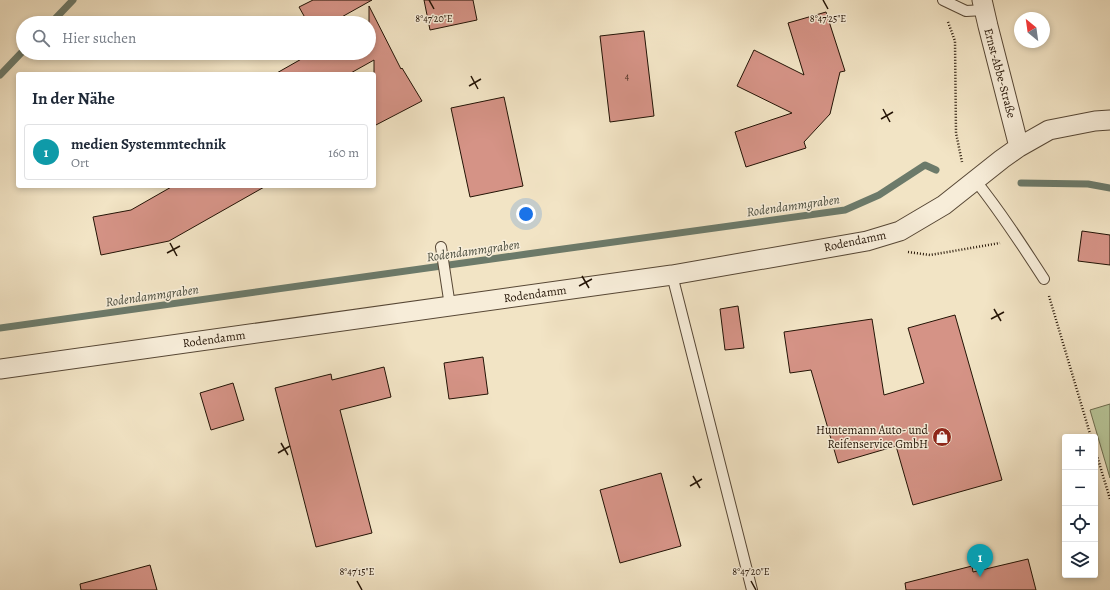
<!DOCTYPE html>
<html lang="de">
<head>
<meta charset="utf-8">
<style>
	:root { --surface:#fff; --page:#f6f6f7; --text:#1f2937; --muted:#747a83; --line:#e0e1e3; --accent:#8f2418 }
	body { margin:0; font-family:Alegreya,serif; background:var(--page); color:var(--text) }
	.controls { position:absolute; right:12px; bottom:12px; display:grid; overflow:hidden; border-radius:4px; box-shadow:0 2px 6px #0003 }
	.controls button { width:36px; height:36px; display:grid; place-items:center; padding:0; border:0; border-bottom:1px solid var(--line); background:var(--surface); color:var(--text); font:20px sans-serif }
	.compass { position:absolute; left:1014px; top:12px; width:36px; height:36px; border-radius:50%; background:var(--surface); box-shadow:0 2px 6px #0003; rotate:331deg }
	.you { position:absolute; left:526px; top:214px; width:14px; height:14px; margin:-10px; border:3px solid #fff; border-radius:50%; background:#1a73e8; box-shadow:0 0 0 6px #1a73e833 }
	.badge { display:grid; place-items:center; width:26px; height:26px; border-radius:50%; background:var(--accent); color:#fff; font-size:13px; font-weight:700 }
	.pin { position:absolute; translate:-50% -33px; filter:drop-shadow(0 1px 2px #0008) }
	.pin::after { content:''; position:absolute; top:21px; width:14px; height:12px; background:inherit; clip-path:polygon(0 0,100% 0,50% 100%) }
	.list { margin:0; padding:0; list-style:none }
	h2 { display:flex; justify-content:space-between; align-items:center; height:52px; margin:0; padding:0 16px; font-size:17px }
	h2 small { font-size:13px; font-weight:400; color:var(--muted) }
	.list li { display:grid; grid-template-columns:26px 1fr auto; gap:12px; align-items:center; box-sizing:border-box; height:56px; margin:0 8px 8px; padding:0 8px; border:1px solid var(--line); border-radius:4px }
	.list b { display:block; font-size:15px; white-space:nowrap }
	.list p { margin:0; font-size:13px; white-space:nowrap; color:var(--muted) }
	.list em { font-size:13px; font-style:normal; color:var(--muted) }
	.icon { flex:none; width:22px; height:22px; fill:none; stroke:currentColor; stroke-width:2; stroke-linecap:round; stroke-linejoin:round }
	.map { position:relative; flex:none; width:1110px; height:590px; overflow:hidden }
	.search { position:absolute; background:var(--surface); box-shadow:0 2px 6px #0003; left:16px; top:16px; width:360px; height:44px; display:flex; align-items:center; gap:10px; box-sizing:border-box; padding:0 14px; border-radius:22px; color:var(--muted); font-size:15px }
	.panel { position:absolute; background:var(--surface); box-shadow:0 2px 6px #0003; left:16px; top:72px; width:360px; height:116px; border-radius:4px }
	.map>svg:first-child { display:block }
</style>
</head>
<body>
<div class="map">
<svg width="1110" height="590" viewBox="0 0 1110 590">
	<rect width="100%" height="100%" fill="#f2e4c5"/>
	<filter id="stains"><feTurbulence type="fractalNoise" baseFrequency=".005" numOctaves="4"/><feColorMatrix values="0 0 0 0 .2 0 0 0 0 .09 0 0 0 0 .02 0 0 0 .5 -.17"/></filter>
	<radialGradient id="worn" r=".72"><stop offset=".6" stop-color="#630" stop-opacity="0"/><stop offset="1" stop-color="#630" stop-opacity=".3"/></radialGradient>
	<path fill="#b7c598" stroke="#6d6c4e" d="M1110,404V478L1090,410Z"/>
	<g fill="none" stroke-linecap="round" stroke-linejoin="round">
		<path stroke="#6c7a6a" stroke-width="7" d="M51,23L73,0
			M0,75L23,51
			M1021,183L1088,184L1110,188
			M0,328L527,254L845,210L879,195L925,165L936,170"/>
	</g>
	<path fill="#d59386" stroke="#231305" d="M313,0H372L331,23H308L299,7Z
		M424,0H473L477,20L430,30Z
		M369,6L401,69L402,68L422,101L374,126V60L349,74H275L312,53H369Z
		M826,12L845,71L840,72L830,114L804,142L806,148L746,167L735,132L792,113L737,86L754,50L804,75L788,23Z
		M644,31L654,116L610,122L600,36Z
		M504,97L523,186L470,197L451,108Z
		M173,186H266L169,241L101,255L93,217L131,210Z
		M1082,231L1110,235V265L1078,261Z
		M738,306L744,348L725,350L720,309Z
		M955,315L1002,480L913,505L896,446L838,463L811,370L790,373L784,332L872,319L884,395L924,383L908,328Z
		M483,357L488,394L449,399L444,363Z
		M384,367L391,397L340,410L372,533L316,547L275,388L331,374L332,380Z
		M233,383L244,420L211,430L200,393Z
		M661,473L681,546L620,563L600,490Z
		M1028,559L1036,590H906L905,583L972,566L973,572Z
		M150,565L157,590H81L80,584Z"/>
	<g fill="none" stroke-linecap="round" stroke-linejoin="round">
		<g stroke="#574735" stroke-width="12">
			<path id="lane" d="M943,0L966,11L984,10
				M975,180C1000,211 1022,245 1044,279
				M441,247L450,306
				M672,275L752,590"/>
		</g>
		<g stroke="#574735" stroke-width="21">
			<path id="street" d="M982,0L988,26L1019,147
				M0,369L672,275L867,241L900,231L944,205L1002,159L1019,147L1049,130L1095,121L1110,120"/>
		</g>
		<path stroke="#231305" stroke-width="2.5" stroke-dasharray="1 2" stroke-linecap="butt" d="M948,22L955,41L956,133L962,162
			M908,252L930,255L1000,243
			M1049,296L1091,437
			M1095,449L1110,499"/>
		<use href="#lane" stroke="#f7edd9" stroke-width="10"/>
		<use href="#street" stroke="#f7edd9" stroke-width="19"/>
	</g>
	<path fill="none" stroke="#231305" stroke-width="1.5" d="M429,0L434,9M823,0L828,9M471,76L478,89M469,86L481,79M883,109L890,122M881,119L893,112M170,243L177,256M167,253L180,246M582,276L589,288M579,286L592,279M994,309L1001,321M991,319L1004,312M281,443L288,455M278,453L290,446M693,476L700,488M690,486L702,479M357,581L362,590M751,581L756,590"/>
	<defs>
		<g id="shop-disc" transform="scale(1)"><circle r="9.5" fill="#8f2418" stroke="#f7edd9"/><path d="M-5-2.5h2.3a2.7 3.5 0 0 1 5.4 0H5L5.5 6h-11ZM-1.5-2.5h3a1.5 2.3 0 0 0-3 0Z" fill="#fff"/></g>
	</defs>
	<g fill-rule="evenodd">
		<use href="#shop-disc" x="942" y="437"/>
	</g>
	<g text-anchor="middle" stroke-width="3" stroke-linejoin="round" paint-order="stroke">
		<g font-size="10" fill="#503325">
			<text x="627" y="80">4</text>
		</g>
		<g font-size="12" fill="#231305" stroke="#f7edd9">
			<text transform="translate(1000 73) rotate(75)" y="4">Ernst-Abbe-Straße</text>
			<text transform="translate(855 241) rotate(-12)" y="4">Rodendamm</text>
			<text transform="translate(535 294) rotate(-8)" y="4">Rodendamm</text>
			<text transform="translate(214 339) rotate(-8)" y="4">Rodendamm</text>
		</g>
		<g font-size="12" fill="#231305" stroke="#f7edd9" text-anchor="end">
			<text x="928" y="434">Huntemann Auto- und<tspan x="928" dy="14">Reifenservice GmbH</tspan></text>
		</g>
		<g font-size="13" font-style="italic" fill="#4d4f40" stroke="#f7edd9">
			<text transform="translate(793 205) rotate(-8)" y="5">Rodendammgraben</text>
			<text transform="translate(473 250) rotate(-8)" y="5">Rodendammgraben</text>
			<text transform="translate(152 295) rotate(-8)" y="5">Rodendammgraben</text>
		</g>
	</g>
	<g font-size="10" text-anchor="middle" fill="#231305" stroke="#f7edd9" stroke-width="3" stroke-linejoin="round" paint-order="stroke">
		<text x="434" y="22">8°47'20"E</text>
		<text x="828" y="22">8°47'25"E</text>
		<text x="357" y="575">8°47'15"E</text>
		<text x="751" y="575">8°47'20"E</text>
	</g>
	<rect width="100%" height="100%" filter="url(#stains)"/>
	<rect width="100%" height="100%" fill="url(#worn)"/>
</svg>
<div class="controls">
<button>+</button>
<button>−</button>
<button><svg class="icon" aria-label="locate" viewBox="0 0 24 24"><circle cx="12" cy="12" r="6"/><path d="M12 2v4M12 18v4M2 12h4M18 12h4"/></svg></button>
<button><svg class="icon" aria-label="layers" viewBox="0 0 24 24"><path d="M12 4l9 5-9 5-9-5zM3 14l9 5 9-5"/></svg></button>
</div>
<svg class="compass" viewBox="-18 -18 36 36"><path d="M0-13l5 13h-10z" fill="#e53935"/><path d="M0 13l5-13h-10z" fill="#747a83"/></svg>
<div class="you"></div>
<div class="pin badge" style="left:980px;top:577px;background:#0f9aa8">1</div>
<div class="search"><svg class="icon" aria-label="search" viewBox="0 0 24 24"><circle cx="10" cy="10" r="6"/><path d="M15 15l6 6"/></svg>Hier suchen</div>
<section class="panel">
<h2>In der Nähe<small></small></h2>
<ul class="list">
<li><span class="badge" style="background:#0f9aa8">1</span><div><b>medien Systemmtechnik</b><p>Ort</p></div><em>160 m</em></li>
</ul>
</section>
</div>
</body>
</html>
